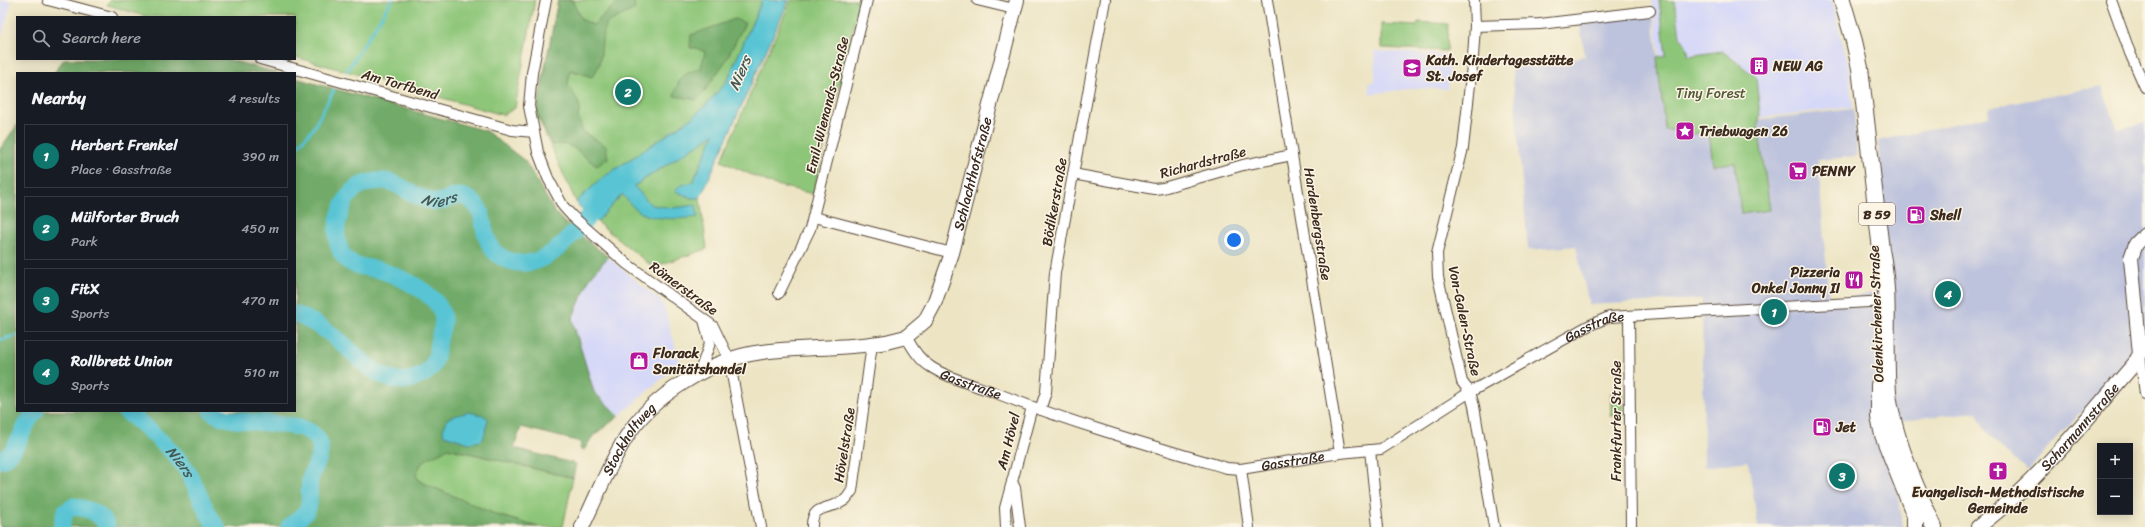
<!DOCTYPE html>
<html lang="en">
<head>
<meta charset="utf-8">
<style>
	:root { --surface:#171b24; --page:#20242c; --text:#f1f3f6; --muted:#9ea1a6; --line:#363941; --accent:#0f766e }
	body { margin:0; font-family:Sriracha,sans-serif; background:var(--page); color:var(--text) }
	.controls { position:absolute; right:12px; bottom:12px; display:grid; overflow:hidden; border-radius:0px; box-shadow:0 2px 10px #0003 }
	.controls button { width:36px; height:36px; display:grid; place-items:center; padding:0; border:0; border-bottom:1px solid var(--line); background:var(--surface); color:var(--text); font:20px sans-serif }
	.you { position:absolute; left:1234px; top:240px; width:14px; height:14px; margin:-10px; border:3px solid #fff; border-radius:50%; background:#1a73e8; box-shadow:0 0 0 6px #1a73e833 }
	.badge { display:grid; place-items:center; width:26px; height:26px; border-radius:50%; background:var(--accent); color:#fff; font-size:13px; font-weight:700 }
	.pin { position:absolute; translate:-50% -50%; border:2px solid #fff; box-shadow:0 1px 4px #0006 }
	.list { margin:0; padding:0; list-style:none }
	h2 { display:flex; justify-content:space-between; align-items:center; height:52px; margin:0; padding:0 16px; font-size:17px }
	h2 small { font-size:13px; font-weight:400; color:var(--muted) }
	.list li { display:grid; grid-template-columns:26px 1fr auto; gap:12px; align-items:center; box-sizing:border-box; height:64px; margin:0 8px 8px; padding:0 8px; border:1px solid var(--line); border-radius:0px }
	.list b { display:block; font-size:15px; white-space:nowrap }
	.list p { margin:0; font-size:13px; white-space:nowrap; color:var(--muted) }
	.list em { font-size:13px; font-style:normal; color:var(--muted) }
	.icon { flex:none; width:22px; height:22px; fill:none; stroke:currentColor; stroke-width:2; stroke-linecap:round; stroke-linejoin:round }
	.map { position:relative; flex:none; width:2145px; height:527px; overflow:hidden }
	.search { position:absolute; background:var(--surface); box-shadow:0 2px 10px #0003; left:16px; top:16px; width:280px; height:44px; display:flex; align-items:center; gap:10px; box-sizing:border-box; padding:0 14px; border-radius:0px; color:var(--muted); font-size:15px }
	.panel { position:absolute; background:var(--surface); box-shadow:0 2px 10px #0003; left:16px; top:72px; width:280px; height:340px; border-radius:0px }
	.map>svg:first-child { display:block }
</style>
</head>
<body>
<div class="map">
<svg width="2145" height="527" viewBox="0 0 2145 527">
	<rect width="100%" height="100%" fill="#fcf5e5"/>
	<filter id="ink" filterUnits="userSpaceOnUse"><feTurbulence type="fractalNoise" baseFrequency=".025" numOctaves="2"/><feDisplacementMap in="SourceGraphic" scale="8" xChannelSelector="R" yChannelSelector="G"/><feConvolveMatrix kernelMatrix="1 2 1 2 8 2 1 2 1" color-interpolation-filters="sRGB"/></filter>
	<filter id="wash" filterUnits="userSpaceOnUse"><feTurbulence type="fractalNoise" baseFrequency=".012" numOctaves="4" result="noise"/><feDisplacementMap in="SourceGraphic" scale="16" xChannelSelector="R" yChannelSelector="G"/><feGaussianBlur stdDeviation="0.9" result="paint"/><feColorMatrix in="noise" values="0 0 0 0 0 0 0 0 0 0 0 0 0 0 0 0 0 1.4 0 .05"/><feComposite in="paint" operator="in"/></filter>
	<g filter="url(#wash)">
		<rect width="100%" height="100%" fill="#ece4c3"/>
		<path fill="#d6d8f8" d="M0,0L12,1L0,42Z
			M1652,0H1832L1849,68L1853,107L1670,128Z
			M1375,51L1449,55L1448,89L1415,88L1370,94L1369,83L1375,81Z
			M608,257L663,303L680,363L619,416L594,392L572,319L590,278Z"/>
		<path fill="#bec3dd" d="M1652,10L1668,130L1854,109L1857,156L1818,160L1829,302L1885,290L1878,141L1989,116L1988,108L2102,86L2117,129L2145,123V394L2140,354L2056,438L2028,471L2005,452L1985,430L1977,412L1927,417L1877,426L1899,497L1903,527H1758L1748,461L1704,467L1702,299L1589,305L1576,246L1528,250L1512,67L1542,65L1585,56L1579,18Z"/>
		<path fill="#8ec679" stroke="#64784c" d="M110,0H535L515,108L503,115L295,57V17H148L107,5Z
			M558,0H762L727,81L707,104L692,118L602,178L576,202L536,114Z
			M791,0H860L813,194L772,184L721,161Z
			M1659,0L1675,1L1680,36L1687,47L1689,56L1722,51L1756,77L1760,116L1758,126L1770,210L1741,214L1735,163L1713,165L1709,132L1676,136L1675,130H1665L1657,57L1666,55Z
			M1418,22L1448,24L1447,51L1381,48V24L1417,26Z
			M715,133L693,182L681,185L691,198H700L707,249L653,267L597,222L622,194Z
			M1611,393H1623V416H1611Z
			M447,448L573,478L563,527H538L497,515L419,481L416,475C422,456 433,458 447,448Z"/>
		<path fill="#72ab69" stroke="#566a44" d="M558,0H572L581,19L593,25L620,0H634L635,9L607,23C605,29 602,36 602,42C601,55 601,66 592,77L570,70L568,85L578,101L580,108L578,117L583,132L606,146L608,158L597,166C580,156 576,141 552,145L537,113Z
			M735,19L745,23L725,62L701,96L697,100L674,96C679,77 682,74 701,68L705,52L696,48H690L691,35Z
			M64,59H227L277,73H54Z
			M295,78L486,131L525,161L555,212L564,222L608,257L590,278L572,319L594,392L619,416L593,436L584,450L580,449L581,442L521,427L514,448L576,464L573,478L448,448C433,458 422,456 416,475L419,481L497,515L538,527H0V149L17,125V411H295Z"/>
		<path fill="#59c4d4" stroke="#4a7779" d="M762,0H789L700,198H691L675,191L681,185L693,182L714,134L634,186L651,205L673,208L696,205L698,217C680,219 652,221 637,210C631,206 627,199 622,194L597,222L581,209L576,202L602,178L692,118L707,104L727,81Z
			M468,412L483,415L488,419L484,437L481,441L469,443L444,435L443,430L448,418Z"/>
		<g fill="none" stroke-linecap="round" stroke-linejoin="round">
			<path stroke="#59c4d4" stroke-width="3" d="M347,71L392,0
				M295,149L313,129L334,90
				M0,340L17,335"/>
			<g stroke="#59c4d4" stroke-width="17">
				<path id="s1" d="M295,314C310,320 324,328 336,338C353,351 368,371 388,378C401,383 416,380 427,372C438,363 436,351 439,339C441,330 445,322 442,313C435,292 400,277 380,270C372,268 363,268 355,265C335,257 334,230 340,214C344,201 350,189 364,184C395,175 397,188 422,198C426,199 431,202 436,202C447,202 456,192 467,198C488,210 480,226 489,243C493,252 501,258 510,261C548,275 581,223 605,198"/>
				<path id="s2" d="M125,411C141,422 176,453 186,469C198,488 203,510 217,527"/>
				<path d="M211,411C235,431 314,413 320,445C322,456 314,467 311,477C307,487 312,502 307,510C303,516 294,522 289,527"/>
				<path d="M0,460C18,456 23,422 36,411"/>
				<path d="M61,527L65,512L74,506C87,509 103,513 107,527"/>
			</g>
		</g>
	</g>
	<g filter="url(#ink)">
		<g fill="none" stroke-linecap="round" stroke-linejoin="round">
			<g stroke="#564637" stroke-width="12">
				<g id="street">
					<path d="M48,0L112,17"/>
					<path d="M546,0L532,73L529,106L538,152L548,178L563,206L572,216L627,264L713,326L729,359L761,527"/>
					<path d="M977,0L1014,9"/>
					<path d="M1267,0L1340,453"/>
					<path d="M1474,0L1475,26L1473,57L1463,148L1437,253L1438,277L1462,382L1470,392L1474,406L1494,527"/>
					<path d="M2111,0L2130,53L2145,87"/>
					<path d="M1475,26L1540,24L1650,11"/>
					<path d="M260,59L512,130L534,132"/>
					<path d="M1073,174L1154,189L1163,188L1243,165L1292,155"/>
					<path d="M814,217L952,253"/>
					<path d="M779,293L810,229L867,0"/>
					<path d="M1629,316L1631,527"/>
					<path id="s3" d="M906,337C913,348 919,360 931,367C947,378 977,386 996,393C1072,423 1149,445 1227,468L1241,469L1340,453L1381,449L1470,392L1588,326L1609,317L1886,301"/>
					<path d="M2140,354L2145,394"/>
					<path d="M700,371L710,343L704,320"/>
					<path d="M1040,410L1046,392L1055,273L1105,0"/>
					<path d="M1370,450L1378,527"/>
					<path d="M1241,469L1249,527"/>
					<path d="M1012,482L1015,488L1020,527"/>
					<path d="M812,527C811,502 833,511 846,499C848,497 850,493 852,491L872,344"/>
					<path d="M1006,527L1005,508L1032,407"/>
				</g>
			</g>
			<g stroke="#564637" stroke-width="16">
				<g id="secondary">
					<path id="s4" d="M582,527C596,498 608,467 625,439C650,397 712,358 762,352C803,347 845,349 886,342L906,337L925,321L934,304L952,253L1017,0"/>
					<path id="s5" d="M1978,527C2038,482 2086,419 2135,363L2140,354L2131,258L2136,244L2145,235"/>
				</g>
			</g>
			<g stroke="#564637" stroke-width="18">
				<path id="primary" d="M1842,0L1854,41L1860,68L1881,250C1891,296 1884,345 1888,392C1892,434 1916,488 1934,527
					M1879,385V417L1883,435L1915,516V527"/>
			</g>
			<use href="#street" stroke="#fff" stroke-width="10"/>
			<use href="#secondary" stroke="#fff" stroke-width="14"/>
			<use href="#primary" stroke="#fff" stroke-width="16"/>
		</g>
	</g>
	<defs>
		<g id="building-square" transform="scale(1)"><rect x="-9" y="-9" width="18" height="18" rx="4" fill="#b5179e" stroke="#fcf5e5"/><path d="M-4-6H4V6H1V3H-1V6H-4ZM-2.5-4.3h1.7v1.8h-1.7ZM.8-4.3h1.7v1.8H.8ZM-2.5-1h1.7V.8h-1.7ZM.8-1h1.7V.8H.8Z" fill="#fff"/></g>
		<g id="school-square" transform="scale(1)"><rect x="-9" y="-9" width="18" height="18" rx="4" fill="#b5179e" stroke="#fcf5e5"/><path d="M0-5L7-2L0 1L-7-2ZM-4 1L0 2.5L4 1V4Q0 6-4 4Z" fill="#fff"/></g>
		<g id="sight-square" transform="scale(1)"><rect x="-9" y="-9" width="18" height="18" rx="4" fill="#b5179e" stroke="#fcf5e5"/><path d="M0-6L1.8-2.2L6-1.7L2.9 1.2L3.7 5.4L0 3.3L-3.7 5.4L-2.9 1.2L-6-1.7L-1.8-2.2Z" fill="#fff"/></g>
		<g id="supermarket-square" transform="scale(1)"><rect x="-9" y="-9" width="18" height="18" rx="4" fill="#b5179e" stroke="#fcf5e5"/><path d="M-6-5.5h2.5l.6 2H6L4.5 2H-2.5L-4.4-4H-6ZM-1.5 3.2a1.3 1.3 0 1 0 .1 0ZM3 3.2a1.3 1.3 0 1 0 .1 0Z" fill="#fff"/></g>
		<g id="fuel-square" transform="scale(1)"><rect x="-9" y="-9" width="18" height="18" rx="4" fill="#b5179e" stroke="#fcf5e5"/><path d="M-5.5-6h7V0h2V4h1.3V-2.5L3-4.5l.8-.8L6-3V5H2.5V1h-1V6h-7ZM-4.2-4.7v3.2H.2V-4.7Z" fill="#fff"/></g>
		<g id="restaurant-square" transform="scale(1)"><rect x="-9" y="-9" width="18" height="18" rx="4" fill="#b5179e" stroke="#fcf5e5"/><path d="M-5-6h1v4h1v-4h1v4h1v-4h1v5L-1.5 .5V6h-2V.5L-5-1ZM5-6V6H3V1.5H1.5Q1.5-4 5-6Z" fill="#fff"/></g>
		<g id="shop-square" transform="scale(1)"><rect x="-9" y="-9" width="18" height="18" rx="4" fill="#b5179e" stroke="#fcf5e5"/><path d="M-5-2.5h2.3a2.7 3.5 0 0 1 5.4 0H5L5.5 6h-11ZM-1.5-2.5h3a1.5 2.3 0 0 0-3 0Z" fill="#fff"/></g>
		<g id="church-square" transform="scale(1)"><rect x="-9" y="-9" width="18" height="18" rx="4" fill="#b5179e" stroke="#fcf5e5"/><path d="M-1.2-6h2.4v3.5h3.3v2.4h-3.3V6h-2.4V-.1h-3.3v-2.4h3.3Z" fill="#fff"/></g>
	</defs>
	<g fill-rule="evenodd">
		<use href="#building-square" x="1759" y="66"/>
		<use href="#school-square" x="1412" y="68"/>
		<use href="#sight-square" x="1685" y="131"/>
		<use href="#supermarket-square" x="1798" y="171"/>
		<use href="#fuel-square" x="1916" y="215"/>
		<use href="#restaurant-square" x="1854" y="280"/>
		<use href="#shop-square" x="639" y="361"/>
		<use href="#fuel-square" x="1822" y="427"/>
		<use href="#church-square" x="1998" y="471"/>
	</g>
	<g text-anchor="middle" stroke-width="3" stroke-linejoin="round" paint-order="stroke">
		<rect fill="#fcf5e5" stroke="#75675a" stroke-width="1" x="1859" y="203" width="36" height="22" rx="3"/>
		<g font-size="13" font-weight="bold" fill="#3b2a1e">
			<text x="1877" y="219">B 59</text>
		</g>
		<g font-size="14" font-weight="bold" fill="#3b2a1e" stroke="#fcf5e5" text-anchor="start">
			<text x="1426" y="65">Kath. Kindertagesstätte<tspan x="1426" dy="16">St. Josef</tspan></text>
			<text x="1773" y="71">NEW AG</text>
			<text x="1699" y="136">Triebwagen 26</text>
			<text x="1812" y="176">PENNY</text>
			<text x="1930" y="220">Shell</text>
			<text x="1840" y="277" text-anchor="end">Pizzeria<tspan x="1840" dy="16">Onkel Jonny II</tspan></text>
			<text x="653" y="358">Florack<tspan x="653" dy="16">Sanitätshandel</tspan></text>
			<text x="1836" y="432">Jet</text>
			<text x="1998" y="497" text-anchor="middle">Evangelisch-Methodistische<tspan x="1998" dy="16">Gemeinde</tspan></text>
		</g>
		<g font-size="14" fill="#3b2a1e" stroke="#fcf5e5">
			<text transform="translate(400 84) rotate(16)" y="5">Am Torfbend</text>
			<text transform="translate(827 105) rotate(-76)" y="5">Emil-Wienands-Straße</text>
			<text transform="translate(1203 162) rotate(-15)" y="5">Richardstraße</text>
			<text dy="5" stroke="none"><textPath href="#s4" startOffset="590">Schlachthofstraße</textPath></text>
			<text transform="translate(1054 202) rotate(-80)" y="5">Bödikerstraße</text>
			<text transform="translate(1318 224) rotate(81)" y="5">Hardenbergstraße</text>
			<text transform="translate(684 288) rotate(36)" y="5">Römerstraße</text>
			<text transform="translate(1876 314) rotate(-92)" y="5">Odenkirchener Straße</text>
			<text transform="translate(1465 321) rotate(78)" y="5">Von-Galen-Straße</text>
			<text dy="5" stroke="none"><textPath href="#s3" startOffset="755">Gasstraße</textPath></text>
			<text dy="5" stroke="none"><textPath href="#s3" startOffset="83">Gasstraße</textPath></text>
			<text transform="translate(1616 421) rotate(-90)" y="5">Frankfurter Straße</text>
			<text dy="5" stroke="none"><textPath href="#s5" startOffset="143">Scharmannstraße</textPath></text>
			<text dy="5" stroke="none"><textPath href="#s4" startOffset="100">Stockholtweg</textPath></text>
			<text transform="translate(1008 441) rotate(-76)" y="5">Am Hövel</text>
			<text transform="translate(844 445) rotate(-81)" y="5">Hövelstraße</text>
			<text dy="5" stroke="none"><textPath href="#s3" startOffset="419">Gasstraße</textPath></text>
		</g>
		<g font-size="14" fill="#545939" stroke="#fcf5e5">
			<text x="1711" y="98">Tiny Forest</text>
		</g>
		<g font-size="15" font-style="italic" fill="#445855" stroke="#fcf5e5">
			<text transform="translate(740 73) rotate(-67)" y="5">Niers</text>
			<text dy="5" stroke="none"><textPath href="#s1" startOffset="499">Niers</textPath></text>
			<text dy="5" stroke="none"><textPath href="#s2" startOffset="75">Niers</textPath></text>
		</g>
	</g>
</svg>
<div class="controls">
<button>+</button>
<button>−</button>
</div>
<div class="you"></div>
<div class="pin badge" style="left:1774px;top:312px">1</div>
<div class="pin badge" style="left:628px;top:92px">2</div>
<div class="pin badge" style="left:1842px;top:476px">3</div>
<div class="pin badge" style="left:1948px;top:294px">4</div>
<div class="search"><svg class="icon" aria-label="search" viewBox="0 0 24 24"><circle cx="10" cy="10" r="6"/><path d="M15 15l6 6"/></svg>Search here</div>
<section class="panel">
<h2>Nearby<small>4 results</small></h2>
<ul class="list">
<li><span class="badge">1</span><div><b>Herbert Frenkel</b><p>Place · Gasstraße</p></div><em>390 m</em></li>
<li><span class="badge">2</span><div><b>Mülforter Bruch</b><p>Park</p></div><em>450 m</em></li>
<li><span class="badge">3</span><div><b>FitX</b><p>Sports</p></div><em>470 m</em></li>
<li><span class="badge">4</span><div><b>Rollbrett Union</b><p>Sports</p></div><em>510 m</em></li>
</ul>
</section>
</div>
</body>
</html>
